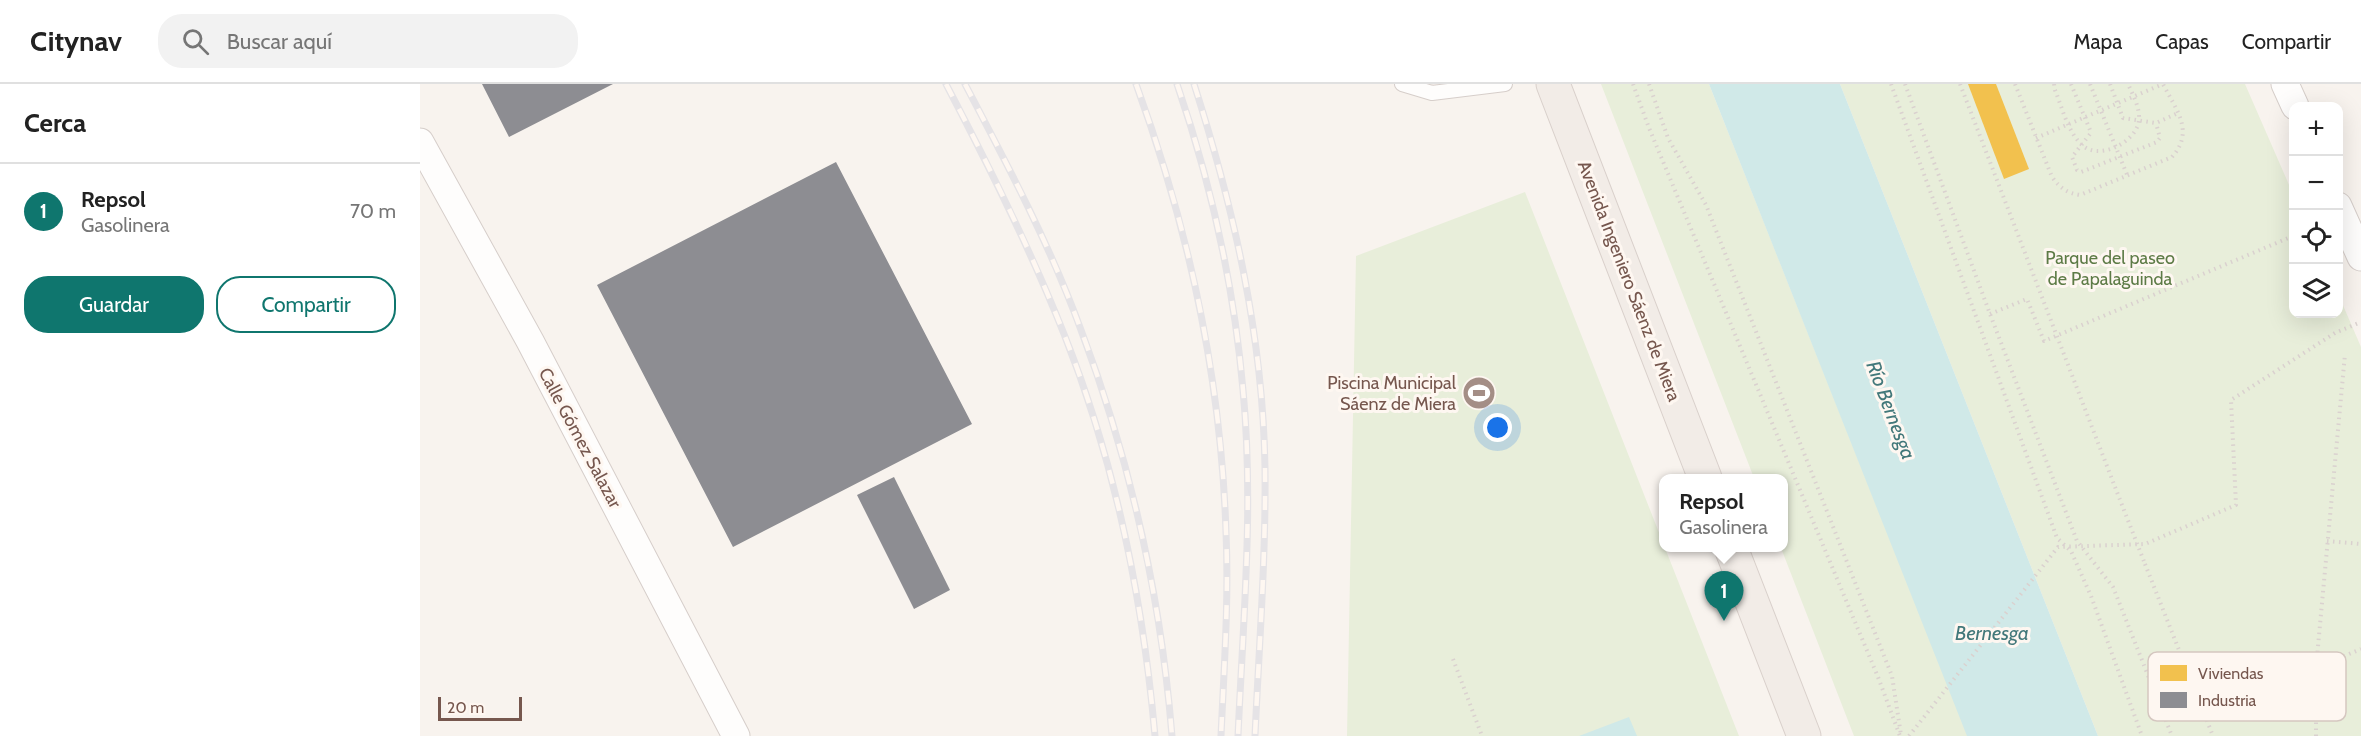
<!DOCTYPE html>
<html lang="es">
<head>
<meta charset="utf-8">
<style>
	:root { --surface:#fff; --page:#f2f2f2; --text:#222; --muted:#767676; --line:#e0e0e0; --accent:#0f766e }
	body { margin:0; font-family:Cabin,sans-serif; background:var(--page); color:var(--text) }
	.controls { position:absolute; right:18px; top:18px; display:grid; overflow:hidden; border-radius:12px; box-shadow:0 6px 24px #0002 }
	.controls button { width:54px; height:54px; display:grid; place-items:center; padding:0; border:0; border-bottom:2px solid var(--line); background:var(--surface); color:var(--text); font:30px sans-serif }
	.scale { position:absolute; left:18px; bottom:15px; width:84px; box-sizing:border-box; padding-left:6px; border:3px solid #76574e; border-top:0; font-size:16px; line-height:21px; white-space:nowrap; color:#76574e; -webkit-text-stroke:4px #fef7f1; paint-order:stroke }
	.you { position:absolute; left:1078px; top:344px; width:21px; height:21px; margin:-15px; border:4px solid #fff; border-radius:50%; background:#1a73e8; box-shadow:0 0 0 9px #1a73e833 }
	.badge { display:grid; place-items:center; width:39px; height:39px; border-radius:50%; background:var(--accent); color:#fff; font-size:20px; font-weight:700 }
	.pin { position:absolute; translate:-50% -50px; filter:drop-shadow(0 2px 3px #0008) }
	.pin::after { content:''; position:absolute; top:32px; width:21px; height:18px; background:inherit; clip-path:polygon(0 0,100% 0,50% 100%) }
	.popup { position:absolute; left:1239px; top:390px; width:129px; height:78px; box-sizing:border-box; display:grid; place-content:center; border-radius:12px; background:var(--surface); filter:drop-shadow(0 2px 4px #0005); font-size:20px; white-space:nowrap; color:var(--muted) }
	.popup b { font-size:22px; color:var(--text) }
	.popup::after { content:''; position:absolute; left:50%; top:100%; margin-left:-12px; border:12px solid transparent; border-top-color:var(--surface) }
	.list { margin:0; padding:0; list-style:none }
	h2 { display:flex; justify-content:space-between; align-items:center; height:78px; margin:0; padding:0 24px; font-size:26px }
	h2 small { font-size:20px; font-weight:400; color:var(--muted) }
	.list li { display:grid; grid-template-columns:39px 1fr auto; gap:18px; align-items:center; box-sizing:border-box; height:96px; padding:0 24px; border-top:2px solid var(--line) }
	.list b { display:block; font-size:22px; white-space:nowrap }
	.list p { margin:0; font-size:20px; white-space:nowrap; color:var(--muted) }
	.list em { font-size:20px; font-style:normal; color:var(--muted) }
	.actions { display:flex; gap:12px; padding:18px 24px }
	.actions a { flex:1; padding:14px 0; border:2px solid var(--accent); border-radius:24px; text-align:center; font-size:21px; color:var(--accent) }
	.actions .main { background:var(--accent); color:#fff }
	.icon { flex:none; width:33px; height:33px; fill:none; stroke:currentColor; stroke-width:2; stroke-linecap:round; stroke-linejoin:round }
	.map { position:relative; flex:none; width:1941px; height:652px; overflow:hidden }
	header { display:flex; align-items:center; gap:36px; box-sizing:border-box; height:84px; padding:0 30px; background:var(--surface); border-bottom:2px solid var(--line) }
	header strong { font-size:28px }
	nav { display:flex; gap:33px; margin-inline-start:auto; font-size:21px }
	.search { width:420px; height:54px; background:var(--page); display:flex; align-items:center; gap:15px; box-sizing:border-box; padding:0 21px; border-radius:24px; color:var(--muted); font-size:22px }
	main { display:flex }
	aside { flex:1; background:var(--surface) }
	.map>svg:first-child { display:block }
</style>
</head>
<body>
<header>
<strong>Citynav</strong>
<div class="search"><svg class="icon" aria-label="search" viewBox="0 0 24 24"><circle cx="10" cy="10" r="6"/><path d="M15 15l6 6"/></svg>Buscar aquí</div>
<nav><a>Mapa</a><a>Capas</a><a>Compartir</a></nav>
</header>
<main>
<aside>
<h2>Cerca<small></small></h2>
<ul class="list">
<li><span class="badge">1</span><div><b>Repsol</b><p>Gasolinera</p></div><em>70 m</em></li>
</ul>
<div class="actions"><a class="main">Guardar</a><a>Compartir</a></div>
</aside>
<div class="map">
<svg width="1941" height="652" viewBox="0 0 1941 652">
	<rect width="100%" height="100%" fill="#f8f3ee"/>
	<path fill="#e8eeda" d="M1181,0H1289L1548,652H1434L1361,464H1364V394H1334Z
		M1420,0H1825L1873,110L1874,230H1918L1919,212L1941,263V652H1678Z
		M1105,108L1319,652H927L936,172Z"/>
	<path fill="#d0e9e8" d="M1289,0H1420L1678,652H1547Z
		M1209,633L1217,652H1159Z"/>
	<path fill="#f2c14e" d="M1548,0H1576L1609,85L1584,95Z"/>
	<path fill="#8d8d92" d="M62,0H193L89,53Z
		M416,78L552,340L313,463L177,201Z
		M474,393L530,506L494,525L437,411Z"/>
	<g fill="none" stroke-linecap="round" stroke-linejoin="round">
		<g stroke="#d6ceca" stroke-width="16">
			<path id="lane" d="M982,0L1012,9L1085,0"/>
		</g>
		<g stroke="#d6ceca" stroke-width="29">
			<path id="street" d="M1865,0L1875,22
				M0,58L110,257L316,652
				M1918,122L1941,173"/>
		</g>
		<g stroke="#d9d0cb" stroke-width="35">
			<path id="primary" d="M1133,0L1285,394
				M1311,464L1384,652"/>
		</g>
		<path stroke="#dad1cf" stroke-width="4" stroke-dasharray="1.5 4.5" stroke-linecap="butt" d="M1213,0L1229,44L1458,593L1480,652
			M1229,0L1248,54L1286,121L1472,592L1481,651
			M1471,0L1637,454L1651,467L1671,512L1722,652
			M1485,0L1570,230L1657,457L1693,503L1752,652
			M1540,0L1695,403
			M1595,0L1632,93C1640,104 1647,109 1660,111L1752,73C1775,47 1756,26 1743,0
			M1634,0L1635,6C1642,23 1647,46 1661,60C1678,78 1717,58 1719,36C1720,24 1713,11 1708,0
			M1651,0L1670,46V50L1652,73L1657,86L1661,88L1737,58L1740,54L1736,39
			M1670,0L1708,93
			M1690,0L1703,34L1736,39L1758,29
			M1616,54L1743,0
			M1570,230L1607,215L1624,257L1873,152
			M1907,457L1941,460
			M1725,480L1793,652
			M1033,575L1062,652
			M1896,584L1941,565
			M1489,652L1638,463L1725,460L1816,421L1811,316L1915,249L1941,238
			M1896,652V584L1925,270"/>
		<use href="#lane" stroke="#fefdfc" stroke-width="14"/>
		<use href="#street" stroke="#fefdfc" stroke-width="27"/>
		<use href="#primary" stroke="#f2ece7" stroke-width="33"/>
		<g stroke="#e5e3e6" stroke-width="7">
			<path id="rail" d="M526,0C569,82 610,164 644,250C695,378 723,516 735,652
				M545,0C587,80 630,161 661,246C710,376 741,514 752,652
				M716,0C769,145 801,293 806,448C809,516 804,584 801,652
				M757,0C791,99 814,202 823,306C834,421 823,537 818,652
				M774,0C814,125 843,252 845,384C846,473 839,563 835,652"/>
		</g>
		<use href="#rail" stroke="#fef7f1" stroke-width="4.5" stroke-dasharray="14" stroke-linecap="butt"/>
		<path stroke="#dad1cf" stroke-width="4" stroke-dasharray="1.5 4.5" stroke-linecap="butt" d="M1695,403L1725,480"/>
	</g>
	<defs>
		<g id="stadium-disc" transform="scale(1.725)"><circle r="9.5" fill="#a48e86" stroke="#fef7f1"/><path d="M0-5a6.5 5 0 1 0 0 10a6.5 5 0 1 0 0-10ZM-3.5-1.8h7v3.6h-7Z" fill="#fff"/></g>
	</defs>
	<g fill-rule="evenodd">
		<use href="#stadium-disc" x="1059" y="309"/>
	</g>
	<g text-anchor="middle" stroke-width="6" stroke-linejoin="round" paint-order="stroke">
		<g font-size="18" fill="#5d7b46" stroke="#fef7f1">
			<text x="1690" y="180">Parque del paseo<tspan x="1690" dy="21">de Papalaguinda</tspan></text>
		</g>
		<g font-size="18" fill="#76574e" stroke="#fef7f1">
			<text transform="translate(1209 197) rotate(69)" y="6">Avenida Ingeniero Sáenz de Miera</text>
			<text transform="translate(160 354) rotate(62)" y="6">Calle Gómez Salazar</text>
		</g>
		<g font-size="18" fill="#76574e" stroke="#fef7f1" text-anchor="end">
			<text x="1036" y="305">Piscina Municipal<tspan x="1036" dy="21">Sáenz de Miera</tspan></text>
		</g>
		<g font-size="20" font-style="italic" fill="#42787a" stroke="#fef7f1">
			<text transform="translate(1471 326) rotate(69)" y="7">Río Bernesga</text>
			<text x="1572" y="556">Bernesga</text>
		</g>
	</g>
	<rect x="1728" y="568" width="198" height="69" rx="9" fill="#fef7f1" stroke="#d5c7c0" stroke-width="1.5"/>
	<rect x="1740" y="581" width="27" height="16" fill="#f2c14e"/>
	<rect x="1740" y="608" width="27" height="16" fill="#8d8d92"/>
	<g font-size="16" fill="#76574e">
		<text x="1778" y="595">Viviendas</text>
		<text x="1778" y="622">Industria</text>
	</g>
</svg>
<div class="controls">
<button>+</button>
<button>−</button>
<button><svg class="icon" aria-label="locate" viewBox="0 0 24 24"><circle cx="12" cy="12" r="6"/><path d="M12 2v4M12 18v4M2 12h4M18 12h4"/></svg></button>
<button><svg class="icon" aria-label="layers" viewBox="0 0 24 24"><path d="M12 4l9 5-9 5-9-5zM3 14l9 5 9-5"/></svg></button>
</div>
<div class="scale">20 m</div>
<div class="you"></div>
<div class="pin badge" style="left:1304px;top:537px">1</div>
<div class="popup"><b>Repsol</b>Gasolinera</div>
</div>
</main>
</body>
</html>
